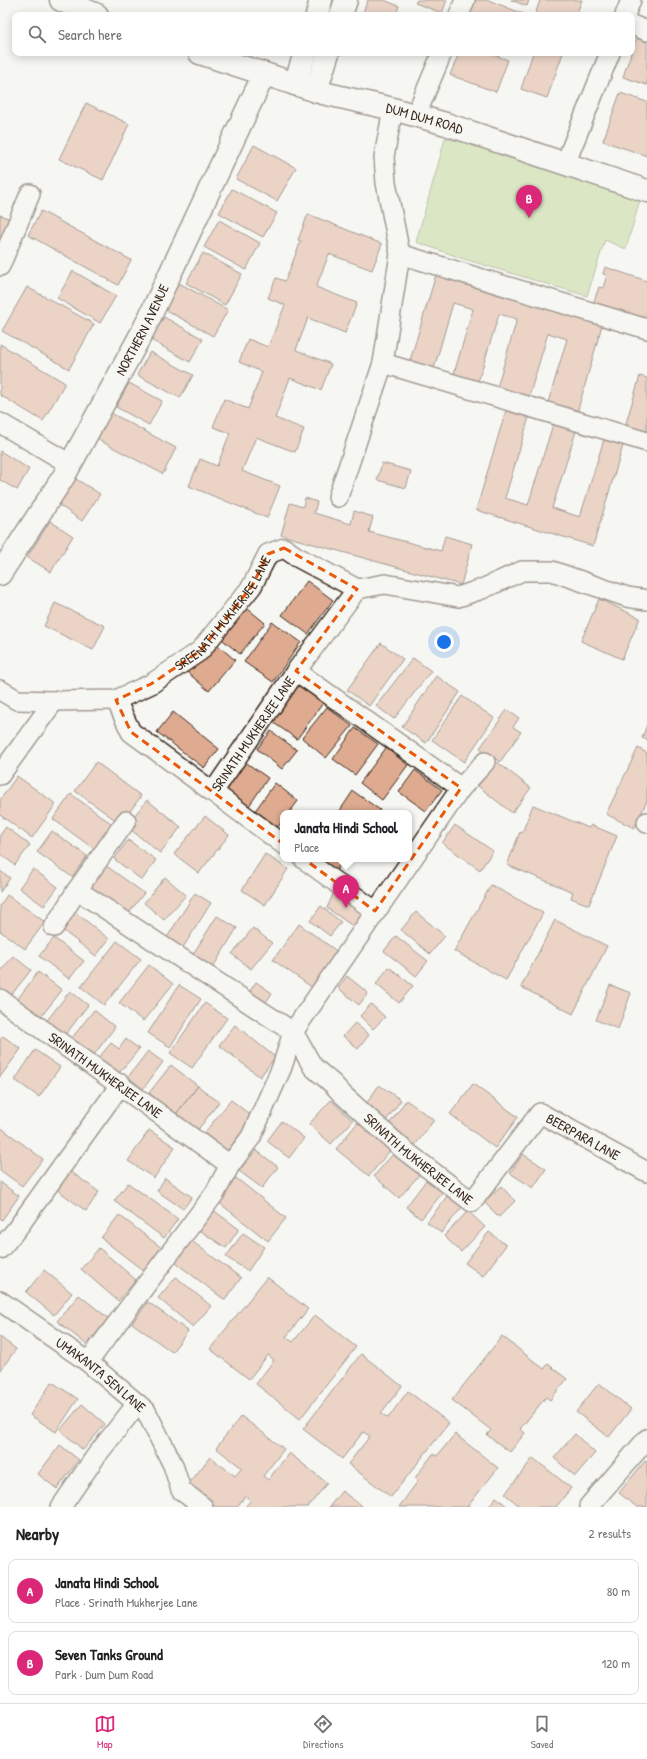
<!DOCTYPE html>
<html lang="en">
<head>
<meta charset="utf-8">
<style>
	:root { --surface:#fff; --page:#f2f2f2; --text:#202124; --muted:#757577; --line:#e0e0e0; --accent:#db2777 }
	body { margin:0; font-family:"Patrick Hand",sans-serif; background:var(--page); color:var(--text) }
	.you { position:absolute; left:444px; top:642px; width:14px; height:14px; margin:-10px; border:3px solid #fff; border-radius:50%; background:#1a73e8; box-shadow:0 0 0 6px #1a73e833 }
	.badge { display:grid; place-items:center; width:26px; height:26px; border-radius:50%; background:var(--accent); color:#fff; font-size:13px; font-weight:700 }
	.pin { position:absolute; translate:-50% -33px; filter:drop-shadow(0 1px 2px #0008) }
	.pin::after { content:''; position:absolute; top:21px; width:14px; height:12px; background:inherit; clip-path:polygon(0 0,100% 0,50% 100%) }
	.popup { position:absolute; left:280px; top:810px; width:132px; height:52px; box-sizing:border-box; display:grid; place-content:center; border-radius:8px; background:var(--surface); filter:drop-shadow(0 1px 3px #0005); font-size:13px; white-space:nowrap; color:var(--muted) }
	.popup b { font-size:15px; color:var(--text) }
	.popup::after { content:''; position:absolute; left:50%; top:100%; margin-left:-8px; border:8px solid transparent; border-top-color:var(--surface) }
	.list { margin:0; padding:0; list-style:none }
	h2 { display:flex; justify-content:space-between; align-items:center; height:52px; margin:0; padding:0 16px; font-size:17px }
	h2 small { font-size:13px; font-weight:400; color:var(--muted) }
	.list li { display:grid; grid-template-columns:26px 1fr auto; gap:12px; align-items:center; box-sizing:border-box; height:64px; margin:0 8px 8px; padding:0 8px; border:1px solid var(--line); border-radius:8px }
	.list b { display:block; font-size:15px; white-space:nowrap }
	.list p { margin:0; font-size:13px; white-space:nowrap; color:var(--muted) }
	.list em { font-size:13px; font-style:normal; color:var(--muted) }
	.icon { flex:none; width:22px; height:22px; fill:none; stroke:currentColor; stroke-width:2; stroke-linecap:round; stroke-linejoin:round }
	.map { position:relative; flex:none; width:647px; height:1507px; overflow:hidden }
	.search { position:absolute; background:var(--surface); box-shadow:0 2px 10px #0003; left:12px; right:12px; top:12px; height:44px; display:flex; align-items:center; gap:10px; box-sizing:border-box; padding:0 14px; border-radius:8px; color:var(--muted); font-size:15px }
	.sheet { height:196px; background:var(--surface) }
	nav { display:flex; justify-content:space-around; align-items:center; box-sizing:border-box; height:56px; border-top:1px solid var(--line); background:var(--surface); font-size:11px; color:var(--muted) }
	nav a { display:grid; justify-items:center; gap:2px }
	nav .on { color:var(--accent) }
	.map>svg:first-child { display:block }
</style>
</head>
<body>
<div class="map">
<svg width="647" height="1507" viewBox="0 0 647 1507">
	<rect width="100%" height="100%" fill="#f6f6f2"/>
	<filter id="ink" filterUnits="userSpaceOnUse"><feTurbulence type="fractalNoise" baseFrequency=".025" numOctaves="2"/><feDisplacementMap in="SourceGraphic" scale="8" xChannelSelector="R" yChannelSelector="G"/><feConvolveMatrix kernelMatrix="1 2 1 2 8 2 1 2 1" color-interpolation-filters="sRGB"/></filter>
	<g filter="url(#ink)">
		<path fill="#bad58d" stroke="#7a8056" d="M445,138L467,143L641,196L626,249L605,240L587,296L464,259L416,242L441,154Z"/>
		<path fill="#deab91" stroke="#3b2a1e" d="M368,0H384L399,6L396,15H372L363,12Z
			M417,0H447L442,13L415,3Z
			M475,0H488L526,15H469Z
			M511,0H529L527,6Z
			M540,0H582L576,15H535Z
			M636,38L647,42V85L623,77Z
			M459,53H488L508,60L496,92L450,75Z
			M533,53H563L547,98L521,89Z
			M620,93L647,102V156L603,141Z
			M86,103L129,124L103,180L59,159Z
			M254,145L296,168L277,201L236,179Z
			M232,189L277,213L263,237L219,213Z
			M41,211L131,260L118,285L28,235Z
			M308,214L382,244L372,270L329,254L316,287L357,303L345,333L308,318L296,350L331,364L321,390L290,378L275,418L304,429L295,452L256,437L242,471L280,486L267,518L189,486L200,459L217,466L230,433L213,427L224,399L248,409L262,372L239,362L248,339L268,347L285,305L268,298L276,278L285,281L301,241L298,240Z
			M0,215L13,220L0,252Z
			M219,220L260,243L246,270L204,247Z
			M203,253L242,274L225,305L186,283Z
			M605,267L647,281V322L593,304L599,287L603,288L607,275L603,274Z
			M438,268L604,318L577,413L547,406L567,339L548,333L528,400L496,391L517,319L499,314L477,385L453,377L473,309L453,303L433,372L409,364Z
			M73,271L116,296L100,323L57,298Z
			M179,283L228,310L213,336L164,309Z
			M27,287L94,324L69,369L2,331Z
			M164,317L203,339L190,362L151,340Z
			M0,344L65,383L43,421L0,395Z
			M150,352L193,375L180,398L137,375Z
			M640,376L647,378V436L624,430Z
			M129,383L162,401L149,425L116,407Z
			M507,407L530,414L505,498L528,505L554,421L577,428L552,508L580,517L605,436L624,442L593,546L476,510Z
			M111,413L176,448L163,474L97,439Z
			M0,451L29,469L17,490L0,480Z
			M382,463L411,471L406,488L377,480Z
			M76,479L100,494L82,521L59,505Z
			M305,498L317,502L314,513L351,524L354,511L373,517L369,532L441,551L445,536L472,544L461,585L281,535L290,503L303,507Z
			M50,521L73,536L51,572L27,557Z
			M307,581L333,600L308,634L282,615Z
			M599,599L640,618L622,659L581,641Z
			M55,603L105,626L93,650L44,626Z
			M243,605L265,623L240,654L218,636Z
			M272,622L301,642L273,682L244,662Z
			M213,641L235,660L209,691L187,672Z
			M381,643L403,659L369,706L347,690Z
			M413,658L431,671L394,719L376,706Z
			M436,676L460,692L426,743L402,727Z
			M297,684L323,703L297,739L271,721Z
			M462,696L494,718L464,762L432,740Z
			M327,707L352,726L326,758L302,738Z
			M507,710L519,718L513,727L521,732L500,762L480,748Z
			M173,712L219,749L204,768L157,732Z
			M647,725V740L642,738Z
			M355,728L378,744L355,775L333,759Z
			M271,731L297,750L282,769L257,749Z
			M386,748L408,765L382,800L360,783Z
			M638,748L647,753V801L634,828L606,814Z
			M241,759L268,778L247,809L220,791Z
			M96,762L141,796L121,824L75,791Z
			M497,762L531,788L512,813L478,786Z
			M415,770L442,790L426,811L399,792Z
			M17,776L56,804L32,838L0,815V800Z
			M275,783L298,801L289,813H283V820L274,832L252,815Z
			M353,791L380,810L378,813L339,812Z
			M71,794L112,824L94,849L53,819Z
			M147,800L181,827L160,853L126,826Z
			M533,805L589,828L591,825L617,836L589,905L571,898L573,892L507,865L520,832L522,833Z
			M205,816L229,835L199,873L174,854Z
			M455,825L493,851L480,870L442,843Z
			M6,827L30,845L15,865L0,854V835Z
			M52,831L87,856L72,877L37,852Z
			M128,840L156,860L142,880L114,859Z
			M265,854L288,869L265,905L242,890Z
			M318,859H343L336,871Z
			M105,865L144,893L125,918L87,891Z
			M33,869L58,887L44,906L19,888Z
			M0,871L10,878L0,892Z
			M165,877L186,895L164,920L144,903Z
			M491,885L543,913L506,980L454,951Z
			M335,890L364,909L354,927L327,908Z
			M195,893L211,903L182,949L166,939Z
			M7,895L45,922L25,949L0,931V906Z
			M321,906L341,922L330,936L310,921Z
			M75,912L109,939L96,956L61,929Z
			M416,912L445,936L430,954L401,930Z
			M217,916L237,928L210,972L190,959Z
			M555,920L607,946L573,1014L521,987Z
			M299,924L338,952L313,988L273,960Z
			M253,928L272,943L251,969L232,954Z
			M396,936L428,961L416,976L384,951Z
			M54,938L84,961L69,979L39,956Z
			M117,941L141,959L104,1005L81,987Z
			M13,956L31,970L8,999L0,993V972Z
			M149,965L173,984L143,1021L119,1003Z
			M389,967L413,986L399,1003L376,984Z
			M38,972L62,990L40,1018L17,1000Z
			M347,976L368,993L359,1005L338,988Z
			M256,982L272,993L262,1008L246,997Z
			M179,985L201,999L170,1047L148,1033Z
			M610,985L631,993L618,1029L596,1020Z
			M70,991L88,1005L63,1038L45,1023Z
			M205,1003L227,1018L192,1068L170,1053Z
			M371,1004L385,1017L373,1029L360,1016Z
			M94,1010L115,1027L90,1060L68,1043Z
			M355,1023L369,1035L358,1049L343,1036Z
			M235,1025L275,1057L260,1077L219,1045Z
			M3,1036L21,1049L0,1077V1040Z
			M126,1039L139,1049L116,1077L96,1061L111,1043L119,1049Z
			M35,1050L60,1067L39,1097L15,1080Z
			M148,1051L163,1062L143,1089L128,1077Z
			M171,1065L198,1086L176,1114L149,1093Z
			M473,1084L518,1117L495,1148L450,1114Z
			M379,1085L401,1100L385,1122L364,1107Z
			M198,1086L219,1102L197,1131L176,1114Z
			M231,1100L253,1117L227,1151L204,1133Z
			M331,1100L353,1121L331,1144L309,1124Z
			M406,1100L434,1120L413,1148L386,1129Z
			M282,1121L304,1138L289,1158L267,1141Z
			M359,1121L392,1148L369,1176L336,1149Z
			M0,1127L43,1159L22,1186L0,1170Z
			M149,1130L175,1147L154,1178L128,1161Z
			M256,1150L278,1167L262,1188L239,1171Z
			M394,1153L420,1174L399,1198L374,1176Z
			M523,1154L546,1169L533,1188L510,1173Z
			M70,1171L99,1192L86,1211L56,1189Z
			M165,1178L192,1197L183,1209L157,1191Z
			M236,1178L286,1218L268,1241L218,1202Z
			M427,1179L444,1191L421,1219L406,1207Z
			M0,1182L19,1196L2,1220L0,1218Z
			M128,1183L178,1219L164,1238L114,1201Z
			M501,1186L515,1201L499,1217L484,1202Z
			M448,1195L463,1206L441,1233L427,1222Z
			M213,1210L239,1229L226,1248L199,1230Z
			M468,1211L485,1227L461,1252L444,1236Z
			M119,1215L163,1249L145,1272L101,1238Z
			M489,1232L506,1245L483,1276L465,1263Z
			M243,1233L264,1247L248,1271L226,1257Z
			M189,1239L241,1278L225,1300L172,1260Z
			M99,1248L136,1280L118,1301L81,1269Z
			M44,1270L72,1293L54,1315L26,1292Z
			M176,1277L211,1306L193,1327L158,1298Z
			M267,1277L308,1309L286,1337L293,1342L315,1315L356,1347L300,1419L256,1384L274,1360L268,1355L249,1379L210,1349Z
			M79,1295L108,1318L87,1345L57,1321Z
			M148,1302L188,1331L172,1352L132,1323Z
			M502,1336L544,1369L548,1364L567,1379L550,1400L546,1397L520,1429L525,1433L510,1452L487,1435L491,1430L452,1400Z
			M0,1337L16,1349L0,1371Z
			M361,1354L402,1386L381,1413L388,1418L408,1391L449,1423L391,1497L348,1464L370,1436L363,1432L342,1459L303,1429Z
			M52,1382L78,1399L56,1432L30,1415Z
			M599,1383L631,1409L609,1437L576,1412Z
			M82,1404L105,1424L83,1450L60,1430Z
			M241,1416L284,1449L263,1476L268,1480L289,1453L327,1483L308,1507H245L251,1500L245,1496L237,1507H216L188,1485L210,1457L235,1476L242,1468L216,1448Z
			M455,1434L498,1468L467,1507H399L418,1481L415,1478L433,1454L437,1456Z
			M575,1434L595,1453L575,1476L554,1458Z
			M60,1445L79,1460L57,1489L38,1474Z
			M533,1458L571,1488L556,1507H521L505,1494Z
			M645,1461L647,1462V1507H637L619,1493Z
			M342,1491L363,1507H329Z
			M496,1497L508,1507H488Z"/>
		<g fill="none" stroke-linecap="round" stroke-linejoin="round">
			<g stroke="#3b2a1e" stroke-width="22">
				<g id="minor">
					<path d="M459,15L465,0"/>
					<path d="M625,15L631,0"/>
					<path d="M632,25L647,31"/>
					<path d="M393,109L384,157L386,183L400,254L383,363L647,442"/>
					<path d="M416,115L442,53"/>
					<path d="M565,164L610,53"/>
					<path d="M400,254L647,329"/>
					<path d="M0,266L30,194"/>
					<path d="M0,423L70,464"/>
					<path d="M338,497L383,363"/>
					<path d="M296,671L357,589"/>
					<path id="s1" d="M0,690L17,700L54,701L116,700L151,684L200,651L252,586L268,554L284,548L297,557L357,589L385,584L458,597L482,589L522,571H552L627,597L647,600"/>
					<path d="M116,700L131,732L213,792"/>
					<path id="s2" d="M485,762L461,788L293,1032L313,1067L333,1084L343,1095L404,1150L472,1202L540,1113L647,1172"/>
					<path d="M0,775L54,701"/>
					<path d="M647,823V822"/>
					<path id="s3" d="M283,844L213,792L296,671L461,788"/>
					<path d="M304,859L375,911"/>
					<path d="M77,890L293,1032L282,1067L251,1137L230,1165L215,1193L88,1362"/>
					<path d="M54,927L77,890L126,821"/>
					<path id="s4" d="M0,999L230,1165"/>
					<path d="M0,1249L16,1230L121,1084"/>
					<path id="s5" d="M0,1301L88,1362L146,1411L173,1465L181,1490L203,1507"/>
					<path d="M589,1506L647,1439"/>
					<path d="M61,1507L96,1456L137,1404"/>
				</g>
			</g>
			<g stroke="#3b2a1e" stroke-width="25">
				<g id="tertiary">
					<path d="M317,15L321,0"/>
					<path d="M341,15L346,0"/>
					<path d="M295,84L305,53"/>
					<path d="M316,91L328,53"/>
					<path id="s6" d="M0,574L64,476L144,329L264,74"/>
				</g>
			</g>
			<g stroke="#3b2a1e" stroke-width="25">
				<g id="primary">
					<path d="M61,0L97,15"/>
					<path id="s7" d="M200,53L323,93L393,109L446,124L647,191"/>
				</g>
			</g>
			<use href="#minor" stroke="#f6f6f2" stroke-width="19"/>
			<use href="#tertiary" stroke="#f6f6f2" stroke-width="22"/>
			<use href="#primary" stroke="#f6f6f2" stroke-width="22"/>
		</g>
	</g>
	<path d="M0 0H647V1507H0ZM284,548L357,589L296,671L461,788L375,911L131,732L116,700L151,684L200,651L252,586L268,554Z" fill="#f6f6f2" fill-opacity=".55" fill-rule="evenodd"/>
	<path fill="none" stroke="#e8590c" stroke-width="3" stroke-dasharray="8 5" stroke-linejoin="round" d="M284,548L357,589L296,671L461,788L375,911L131,732L116,700L151,684L200,651L252,586L268,554Z"/>
	<g text-anchor="middle" stroke-width="3" stroke-linejoin="round" paint-order="stroke">
		<g font-size="14" fill="#3b2a1e" stroke="#f6f6f2">
			<text dy="5" stroke="none"><textPath href="#s7" startOffset="234">DUM DUM ROAD</textPath></text>
			<text dy="5" stroke="none"><textPath href="#s6" startOffset="283">NORTHERN AVENUE</textPath></text>
			<text dy="5" stroke="none"><textPath href="#s1" startOffset="260">SREENATH MUKHERJEE LANE</textPath></text>
			<text dy="5" stroke="none"><textPath href="#s3" startOffset="158">SRINATH MUKHERJEE LANE</textPath></text>
			<text dy="5" stroke="none"><textPath href="#s4" startOffset="130">SRINATH MUKHERJEE LANE</textPath></text>
			<text dy="5" stroke="none"><textPath href="#s2" startOffset="742">BEERPARA LANE</textPath></text>
			<text dy="5" stroke="none"><textPath href="#s2" startOffset="512">SRINATH MUKHERJEE LANE</textPath></text>
			<text dy="5" stroke="none"><textPath href="#s5" startOffset="125">UMAKANTA SEN LANE</textPath></text>
		</g>
	</g>
</svg>
<div class="you"></div>
<div class="pin badge" style="left:346px;top:908px">A</div>
<div class="popup"><b>Janata Hindi School</b>Place</div>
<div class="pin badge" style="left:529px;top:218px">B</div>
<div class="search"><svg class="icon" aria-label="search" viewBox="0 0 24 24"><circle cx="10" cy="10" r="6"/><path d="M15 15l6 6"/></svg>Search here</div>
</div>
<section class="sheet">
<h2>Nearby<small>2 results</small></h2>
<ul class="list">
<li><span class="badge">A</span><div><b>Janata Hindi School</b><p>Place · Srinath Mukherjee Lane</p></div><em>80 m</em></li>
<li><span class="badge">B</span><div><b>Seven Tanks Ground</b><p>Park · Dum Dum Road</p></div><em>120 m</em></li>
</ul>
</section>
<nav>
<a class="on"><svg class="icon" aria-label="map" viewBox="0 0 24 24"><path d="M3 6l6-2 6 2 6-2v14l-6 2-6-2-6 2zM9 4v14M15 6v14"/></svg>Map</a>
<a><svg class="icon" aria-label="directions" viewBox="0 0 24 24"><path d="M12 3l9 9-9 9-9-9zM9 14v-3h6M13 9l2 2-2 2"/></svg>Directions</a>
<a><svg class="icon" aria-label="saved" viewBox="0 0 24 24"><path d="M7 4h10v16l-5-4-5 4z"/></svg>Saved</a>
</nav>
</body>
</html>
